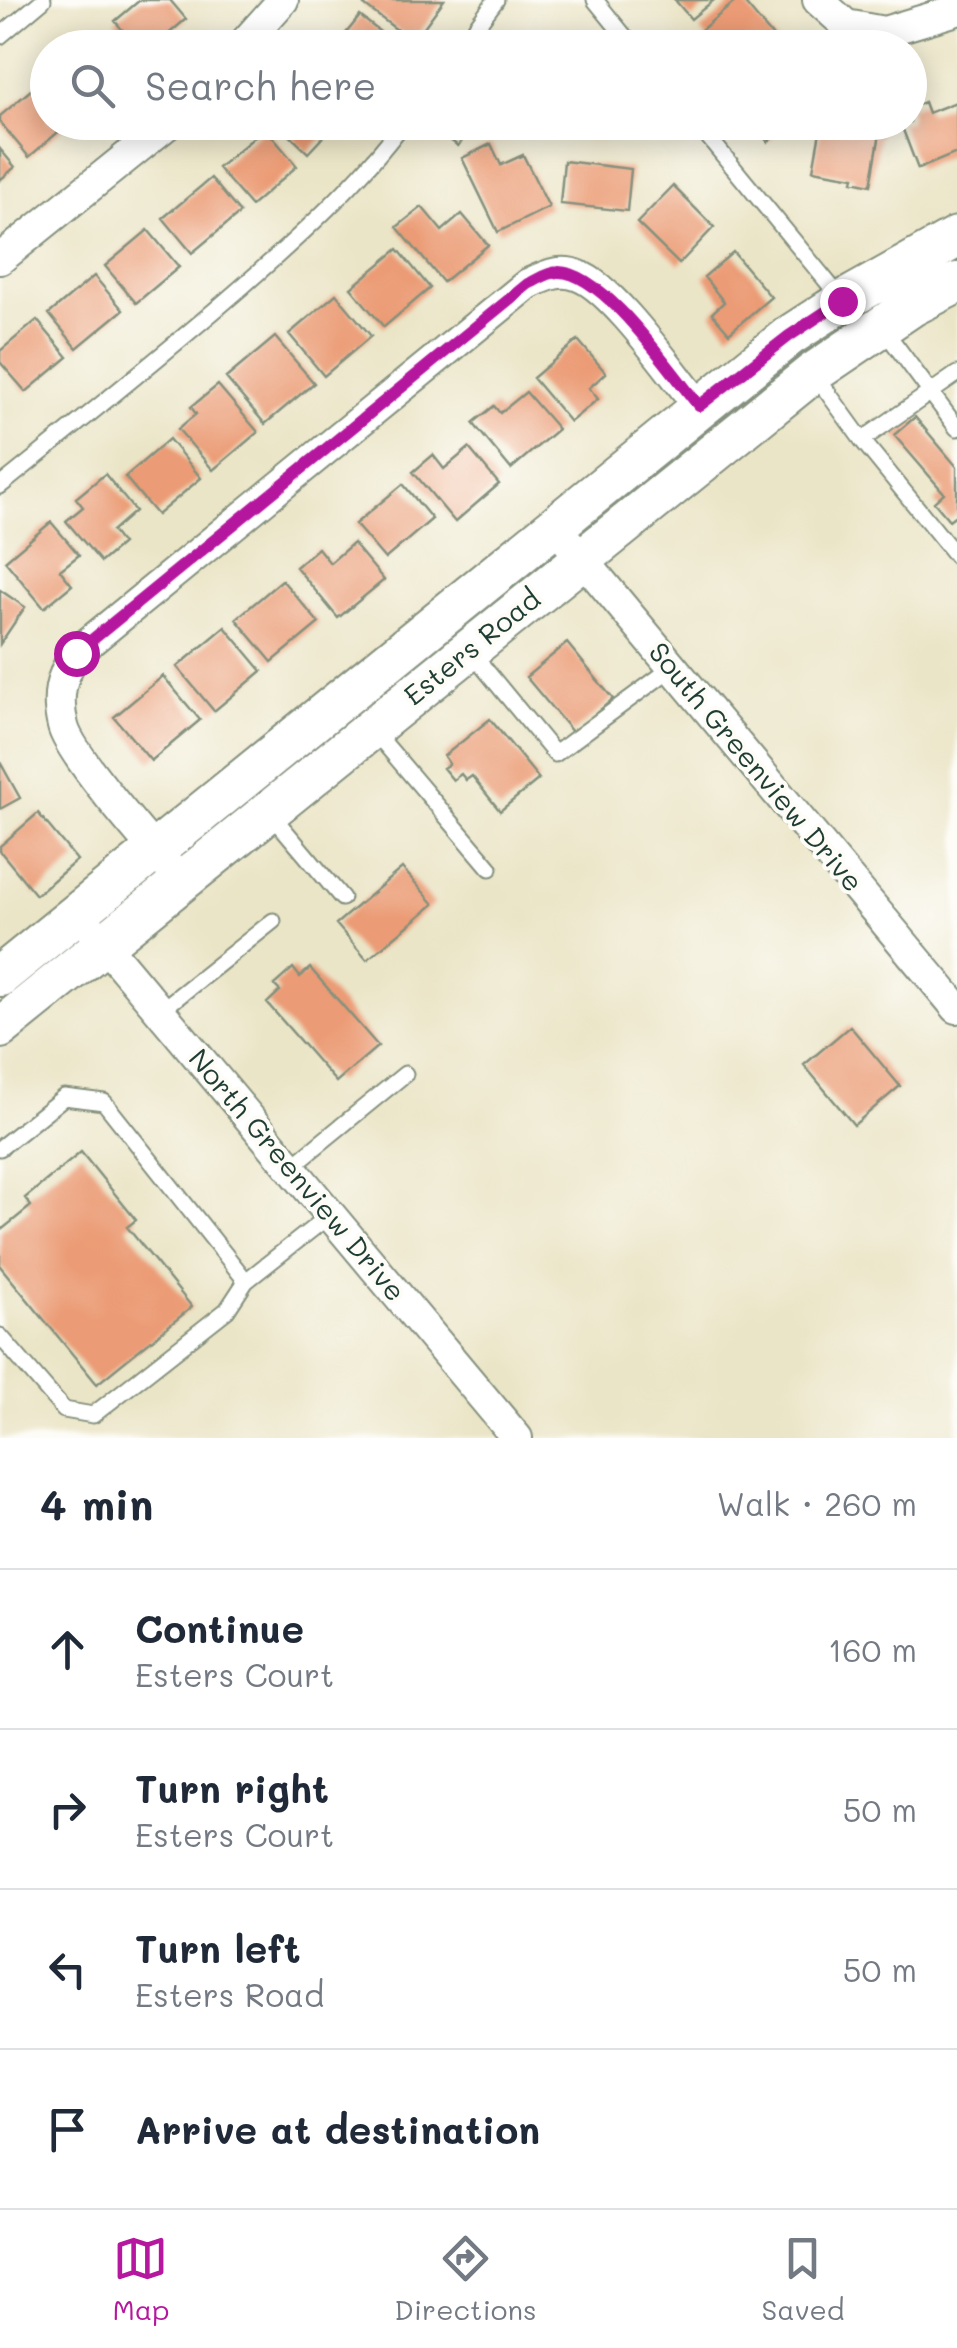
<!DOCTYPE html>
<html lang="en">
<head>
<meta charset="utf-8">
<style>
	:root { --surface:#fff; --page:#f6f6f7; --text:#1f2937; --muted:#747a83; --line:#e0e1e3; --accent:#b5179e }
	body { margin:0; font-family:Mali,sans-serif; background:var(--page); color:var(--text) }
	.stop { position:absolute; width:30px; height:30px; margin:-22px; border:8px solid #b5179e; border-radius:50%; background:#fff }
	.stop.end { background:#b5179e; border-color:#fff; box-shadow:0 2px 10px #0008 }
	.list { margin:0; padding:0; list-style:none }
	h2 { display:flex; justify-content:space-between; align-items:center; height:130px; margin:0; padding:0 40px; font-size:42px }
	h2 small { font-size:32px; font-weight:400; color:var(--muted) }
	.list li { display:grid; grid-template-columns:65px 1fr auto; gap:30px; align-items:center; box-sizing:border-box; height:160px; padding:0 40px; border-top:2px solid var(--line) }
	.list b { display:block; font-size:38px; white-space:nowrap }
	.list p { margin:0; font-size:32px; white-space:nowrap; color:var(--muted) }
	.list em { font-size:32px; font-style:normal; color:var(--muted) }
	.icon { flex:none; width:55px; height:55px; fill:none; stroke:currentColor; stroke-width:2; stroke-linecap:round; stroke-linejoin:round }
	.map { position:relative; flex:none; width:957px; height:1438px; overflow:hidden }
	.search { position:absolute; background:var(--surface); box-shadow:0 5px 25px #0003; left:30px; right:30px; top:30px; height:110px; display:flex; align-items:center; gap:25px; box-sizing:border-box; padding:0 35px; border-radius:55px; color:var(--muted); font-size:38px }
	.sheet { height:770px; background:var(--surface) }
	nav { display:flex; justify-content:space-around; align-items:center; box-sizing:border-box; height:140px; border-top:2px solid var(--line); background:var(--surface); font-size:28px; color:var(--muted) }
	nav a { display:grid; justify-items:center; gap:5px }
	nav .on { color:var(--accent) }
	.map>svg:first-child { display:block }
</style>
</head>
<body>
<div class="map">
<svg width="957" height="1438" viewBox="0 0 957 1438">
	<rect width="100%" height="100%" fill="#fdfcf7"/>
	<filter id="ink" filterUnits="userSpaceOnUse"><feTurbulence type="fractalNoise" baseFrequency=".01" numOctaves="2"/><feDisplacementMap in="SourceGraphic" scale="20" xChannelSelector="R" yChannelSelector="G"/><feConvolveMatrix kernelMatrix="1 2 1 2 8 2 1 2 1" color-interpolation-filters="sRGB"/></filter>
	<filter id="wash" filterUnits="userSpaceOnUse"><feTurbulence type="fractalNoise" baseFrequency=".0048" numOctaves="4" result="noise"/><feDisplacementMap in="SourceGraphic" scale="40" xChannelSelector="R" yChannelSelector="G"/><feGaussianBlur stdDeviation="2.25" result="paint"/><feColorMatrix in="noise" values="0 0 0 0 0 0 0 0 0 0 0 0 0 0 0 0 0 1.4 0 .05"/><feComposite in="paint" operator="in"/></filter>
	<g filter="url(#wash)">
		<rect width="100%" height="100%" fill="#ebe5c7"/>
		<g id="blocks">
			<path fill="#eb9b74" d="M140,0H170L186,19L152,48H137L115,21Z
				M368,0H444L413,42L364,5Z
				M675,0H714L691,19Z
				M737,0H742L778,43L773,48H714L700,31Z
				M360,16L394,43L391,48H334Z
				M44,79L48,83V122H70L29,157L0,122V116Z
				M924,102L928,113L956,102L957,153L918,169L900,122H910V108Z
				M276,122H337L308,153Z
				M436,122H476L458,146L433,127Z
				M764,122H790L768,142L757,128Z
				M851,122H882L871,185L853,181L854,177L813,170L821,126L850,132Z
				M265,128L297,166L251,206L218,168Z
				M491,144L501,165L523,155L549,207L498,232L462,158Z
				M0,149L15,167L0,180Z
				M564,161L631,169L627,211L560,204Z
				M211,178L240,213L192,253L163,218Z
				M673,186L714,227L679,264L637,223Z
				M422,207L442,231L462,214L488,245L443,282L397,227Z
				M148,230L179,267L136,303L105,266Z
				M398,249L430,288L384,327L351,288Z
				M733,252L771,297L729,333L712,313L724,302L704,277Z
				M94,276L123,310L77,348L49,314Z
				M336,294L371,336L324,376L289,334Z
				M37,320L68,357L26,392L0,362V351Z
				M275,337L314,383L265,424L226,378Z
				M578,340L606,373L589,388L598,399L570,422L533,378Z
				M218,385L258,432L213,470L178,429L196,414L191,407Z
				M526,392L558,429L511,469L473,423L494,406L500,413Z
				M915,417L957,467V514L949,520L934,502L944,493L894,435Z
				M169,439L201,478L157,515L125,477Z
				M469,448L499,484L455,522L413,472L433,455L444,469Z
				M105,474L135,511L112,531L122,544L101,562L66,521L83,507L76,498Z
				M403,484L432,519L385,559L355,524Z
				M51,522L79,555L60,570L72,585L44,608L5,561Z
				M353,543L384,580L338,618L296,567L318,548L330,563Z
				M282,580L319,623L272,662L236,619Z
				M0,590L25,607L0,644Z
				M225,627L262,671L214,711L177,667Z
				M567,643L613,699L573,733L526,677Z
				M163,676L200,720L151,761L114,717Z
				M490,719L539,779L500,811L472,776L466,780L461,774L453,780L443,768L449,764L444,756Z
				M0,762L20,798L0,809Z
				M38,813L77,860L36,895L0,851V846Z
				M402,868L434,904L367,960L336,924Z
				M293,968L300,977L310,968L378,1046L336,1082L267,1003L280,991L274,985Z
				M850,1026L900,1086L854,1125L804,1065Z
				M81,1152L136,1220L127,1227L192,1307L97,1384L0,1266V1231L31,1206L25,1198Z"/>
		</g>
	</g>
	<g filter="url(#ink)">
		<use href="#blocks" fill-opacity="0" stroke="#85917e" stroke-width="2.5"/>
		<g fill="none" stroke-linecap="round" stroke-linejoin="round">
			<g stroke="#85917e" stroke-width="19">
				<path id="service" d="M595,0L634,48
					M0,36L43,0
					M460,48L496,0
					M696,122L843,301
					M882,327L957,428
					M815,375L862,440L957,374
					M862,440L957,557
					M0,486C82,420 164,355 243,286C300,236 358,184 404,122
					M470,651L555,754L673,667
					M374,731L490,868
					M270,813L342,898
					M160,1011L273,921
					M0,1148L64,1097L104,1102L246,1281L330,1215
					M291,1167L405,1074
					M0,1336L64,1410L93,1415L227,1310L246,1281"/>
			</g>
			<g stroke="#85917e" stroke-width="34">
				<path id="minor" d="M818,0L846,25L884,32L957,10
					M240,48L283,0
					M0,259L170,122
					M569,543L957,1008
					M181,881C157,853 70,756 63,726C56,698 60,677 76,653L528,284C546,276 560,268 579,276C614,289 673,375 699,406
					M92,930L517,1438"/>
			</g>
			<g stroke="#85917e" stroke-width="44">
				<path id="secondary" d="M0,976L789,336L843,301L957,237
					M0,1028L813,373L912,306L957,283"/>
			</g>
			<use href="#service" stroke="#fff" stroke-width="15"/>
			<use href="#minor" stroke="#fff" stroke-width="30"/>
			<use href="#secondary" stroke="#fff" stroke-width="40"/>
		</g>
	</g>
	<g fill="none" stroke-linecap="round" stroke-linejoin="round" filter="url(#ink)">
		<path stroke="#b5179e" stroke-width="12" d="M76,653L528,284C537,280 548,272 558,272C603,271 670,371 699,406L789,336L842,301"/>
	</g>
	<g text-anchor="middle" stroke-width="8" stroke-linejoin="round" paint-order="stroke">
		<g font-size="28" fill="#1f3d34" stroke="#fdfcf7">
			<text transform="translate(472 647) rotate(-39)" y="10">Esters Road</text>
			<text transform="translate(756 767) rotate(50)" y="10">South Greenview Drive</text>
			<text transform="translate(297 1175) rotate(50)" y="10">North Greenview Drive</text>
		</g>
	</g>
</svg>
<div class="stop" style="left:76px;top:653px"></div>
<div class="stop end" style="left:842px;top:301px"></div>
<div class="search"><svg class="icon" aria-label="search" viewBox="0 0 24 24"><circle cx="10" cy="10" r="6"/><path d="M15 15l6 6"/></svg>Search here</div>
</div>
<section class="sheet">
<h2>4 min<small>Walk · 260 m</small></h2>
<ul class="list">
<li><svg class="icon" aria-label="ahead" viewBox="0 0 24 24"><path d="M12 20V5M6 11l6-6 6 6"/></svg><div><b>Continue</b><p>Esters Court</p></div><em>160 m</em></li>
<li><svg class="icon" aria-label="right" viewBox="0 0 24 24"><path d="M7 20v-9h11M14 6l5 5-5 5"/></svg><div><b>Turn right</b><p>Esters Court</p></div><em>50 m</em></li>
<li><svg class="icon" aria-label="left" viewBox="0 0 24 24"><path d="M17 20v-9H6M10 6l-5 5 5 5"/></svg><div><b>Turn left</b><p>Esters Road</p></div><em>50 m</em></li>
<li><svg class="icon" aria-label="arrive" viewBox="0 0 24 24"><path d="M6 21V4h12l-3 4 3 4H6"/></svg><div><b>Arrive at destination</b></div></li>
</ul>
</section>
<nav>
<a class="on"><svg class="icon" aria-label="map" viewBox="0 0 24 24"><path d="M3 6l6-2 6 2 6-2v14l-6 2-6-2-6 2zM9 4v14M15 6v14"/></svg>Map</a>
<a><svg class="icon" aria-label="directions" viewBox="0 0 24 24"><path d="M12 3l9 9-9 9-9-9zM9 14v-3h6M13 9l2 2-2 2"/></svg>Directions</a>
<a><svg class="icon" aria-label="saved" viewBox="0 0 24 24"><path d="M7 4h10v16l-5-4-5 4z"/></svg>Saved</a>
</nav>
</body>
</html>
